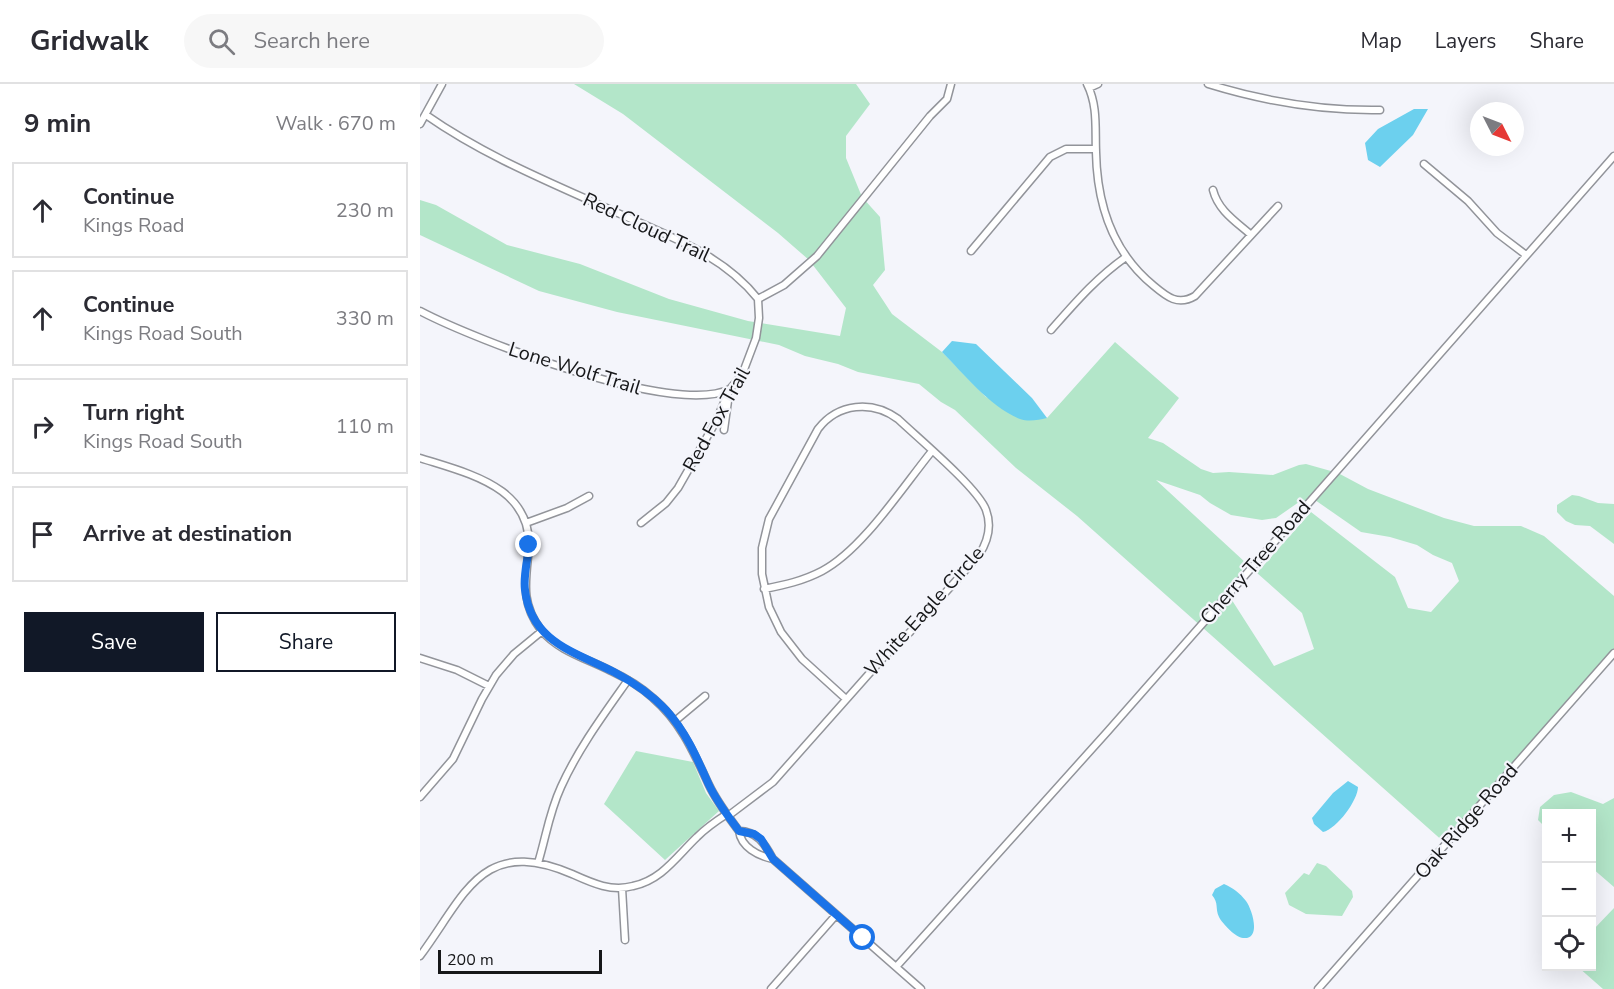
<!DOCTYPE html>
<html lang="en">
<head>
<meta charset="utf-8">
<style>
	:root { --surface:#fff; --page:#f7f7f7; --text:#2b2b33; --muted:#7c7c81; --line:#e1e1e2; --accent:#111827 }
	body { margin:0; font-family:"Nunito Sans",sans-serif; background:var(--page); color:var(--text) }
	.controls { position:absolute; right:18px; bottom:18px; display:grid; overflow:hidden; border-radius:0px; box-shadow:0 6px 24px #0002 }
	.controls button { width:54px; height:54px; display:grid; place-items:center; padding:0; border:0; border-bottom:2px solid var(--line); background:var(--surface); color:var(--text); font:30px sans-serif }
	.compass { position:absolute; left:1050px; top:18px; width:54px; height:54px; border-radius:50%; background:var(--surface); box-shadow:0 6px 24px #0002; rotate:132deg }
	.scale { position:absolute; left:18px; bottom:15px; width:164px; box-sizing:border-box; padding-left:6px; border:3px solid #161719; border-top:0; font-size:16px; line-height:21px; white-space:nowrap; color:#161719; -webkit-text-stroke:4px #f4f5fb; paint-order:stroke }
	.stop { position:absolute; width:18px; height:18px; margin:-14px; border:4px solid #1a73e8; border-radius:50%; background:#fff }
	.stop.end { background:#1a73e8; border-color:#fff; box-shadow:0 2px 6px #0008 }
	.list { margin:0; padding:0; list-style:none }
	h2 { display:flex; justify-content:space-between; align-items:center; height:78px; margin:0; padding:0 24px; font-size:26px }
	h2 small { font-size:20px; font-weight:400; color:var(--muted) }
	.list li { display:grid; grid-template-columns:39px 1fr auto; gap:18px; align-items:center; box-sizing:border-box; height:96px; margin:0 12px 12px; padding:0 12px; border:2px solid var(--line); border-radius:0px }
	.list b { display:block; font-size:22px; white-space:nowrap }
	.list p { margin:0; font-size:20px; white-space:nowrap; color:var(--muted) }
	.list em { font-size:20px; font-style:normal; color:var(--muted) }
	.actions { display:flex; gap:12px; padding:18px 24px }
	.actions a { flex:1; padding:14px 0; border:2px solid var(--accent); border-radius:0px; text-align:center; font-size:21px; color:var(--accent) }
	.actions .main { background:var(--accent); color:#fff }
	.icon { flex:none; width:33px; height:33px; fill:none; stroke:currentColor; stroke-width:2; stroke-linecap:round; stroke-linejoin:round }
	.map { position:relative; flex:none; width:1194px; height:905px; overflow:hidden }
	header { display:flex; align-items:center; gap:36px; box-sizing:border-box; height:84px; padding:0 30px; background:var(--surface); border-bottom:2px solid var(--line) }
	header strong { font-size:28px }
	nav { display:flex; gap:33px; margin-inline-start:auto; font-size:21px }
	.search { width:420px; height:54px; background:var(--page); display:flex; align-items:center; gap:15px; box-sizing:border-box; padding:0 21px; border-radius:33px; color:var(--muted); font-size:22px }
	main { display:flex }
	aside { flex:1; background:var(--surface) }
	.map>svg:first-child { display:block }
</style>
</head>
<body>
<header>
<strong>Gridwalk</strong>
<div class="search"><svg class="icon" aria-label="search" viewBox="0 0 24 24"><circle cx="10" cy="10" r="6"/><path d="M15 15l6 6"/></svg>Search here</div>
<nav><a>Map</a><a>Layers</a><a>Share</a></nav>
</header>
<main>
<aside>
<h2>9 min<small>Walk · 670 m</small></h2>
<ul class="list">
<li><svg class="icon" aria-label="ahead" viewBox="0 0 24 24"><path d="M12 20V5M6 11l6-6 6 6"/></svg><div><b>Continue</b><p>Kings Road</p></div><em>230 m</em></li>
<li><svg class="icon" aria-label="ahead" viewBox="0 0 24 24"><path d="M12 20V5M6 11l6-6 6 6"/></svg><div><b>Continue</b><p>Kings Road South</p></div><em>330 m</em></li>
<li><svg class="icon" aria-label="right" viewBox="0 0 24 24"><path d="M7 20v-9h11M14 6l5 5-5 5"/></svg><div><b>Turn right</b><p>Kings Road South</p></div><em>110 m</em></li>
<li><svg class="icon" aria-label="arrive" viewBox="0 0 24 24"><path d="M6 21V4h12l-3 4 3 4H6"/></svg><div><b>Arrive at destination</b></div></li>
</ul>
<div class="actions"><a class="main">Save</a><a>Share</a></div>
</aside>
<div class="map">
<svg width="1194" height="905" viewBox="0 0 1194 905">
	<rect width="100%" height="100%" fill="#f4f5fb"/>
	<path fill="#b3e6c9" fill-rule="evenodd" d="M154,0H436L450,20L426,52V74L442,113L460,133L465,186L453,201L472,230L522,268L566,313L627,334L695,258L759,314L728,354L743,359L781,385L793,389L809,388L853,391L879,381L886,380L918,389L948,405L1024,434L1054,442H1101L1124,452L1194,512V568L1025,759L657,432L596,384L535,326L521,318L499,300L438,288L418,280L385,272L359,261L197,228L119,207L0,151V116L16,121L87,161L160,180L249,215L328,237L420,252L426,224L389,176L358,149L203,30ZM736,396L780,411L790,419L811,431L842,436L856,434L879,418L895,416L941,448L970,453L997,461L1013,471L1032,479L1039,497L1011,528L988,524L975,493L891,428L837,489L882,529L894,565L854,582L808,510L826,479Z
		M1152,411L1159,412L1178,419L1194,420V460L1170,442L1155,441L1146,437L1137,428V421Z
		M216,667L273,678L286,709L299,727L245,776L184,720Z
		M1151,708L1183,720L1194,714V803L1172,784V730H1126V744L1118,736L1120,723L1134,711Z
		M897,779L906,782L932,807L933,813L922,832L886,830L869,821L865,809L884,789L889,791Z
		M1194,824V905H1183L1158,883L1172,882V847Z"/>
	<path fill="#6cd0ee" d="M994,25H1008L993,51L960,83L948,76L945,59L958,45Z
		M532,257L556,260L612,314L627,334C618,336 609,338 600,335C570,323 544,290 522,268Z
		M928,697L938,703C938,716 917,745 903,748L894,740L892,734L913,709Z
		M804,800C813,804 820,809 826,817C832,825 842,856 823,854C816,854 802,839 799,833C795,825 799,819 792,811L795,805Z"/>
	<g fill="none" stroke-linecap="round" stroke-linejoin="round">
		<g stroke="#92949a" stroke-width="9">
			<path id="street" d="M667,0C678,22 675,44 676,68C677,121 692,168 734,202C747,213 758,222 775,212L858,122
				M788,0C843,17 902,27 960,26
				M669,4L678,0
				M6,31C66,73 134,100 200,130C251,153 303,171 338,215
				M0,40L22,0
				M1004,80L1048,117L1077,149L1106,171
				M793,106C798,126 815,137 830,150
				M551,167L630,73L646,65H676
				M338,215L364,201L397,172L510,32L527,15L531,0
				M0,227C55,256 255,333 310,305
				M631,246C655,219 676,194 706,173
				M304,346L308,317
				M0,374C50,390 118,404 108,473C105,501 102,521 121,546C138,567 168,575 191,587C206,594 221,603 233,614C261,638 274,669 289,701C297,718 308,732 319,747C337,747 345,760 353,775L501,905
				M106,439L147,424L169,412
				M221,439L246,419L258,404L295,339L310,305L322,291L336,254L339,234L338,215
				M344,505C364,501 383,497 402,487C442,466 482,404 512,367
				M0,574L37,586L69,602
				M255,637L285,612
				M0,713L33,675L62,615L76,591L94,570L122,547
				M308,732L353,698L463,574L490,548L559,471C568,457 572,442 566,426C558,404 498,354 478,335C452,316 418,319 398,345L349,435L342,464V490L349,523L361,548L382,575L426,615
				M319,747C321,763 338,772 353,775
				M118,779C126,753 129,729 141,703C158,665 184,630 208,596
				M202,804L205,856
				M0,872C45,812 61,751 152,790C172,799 191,808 213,802C242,796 257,772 277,753C286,744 296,737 307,730
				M476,883L688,647L1194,72
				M351,905L416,831
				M898,905L1194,569"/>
		</g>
		<use href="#street" stroke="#fff" stroke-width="6"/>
	</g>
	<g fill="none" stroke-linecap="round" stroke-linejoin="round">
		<path stroke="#1a73e8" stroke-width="8" d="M109,461C108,476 103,491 105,506C111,558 155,568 194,588C213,598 231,610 246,626C266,648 277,674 289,701C297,718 308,732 319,747L334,750L341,755L353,775L443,854"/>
	</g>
	<g text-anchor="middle" stroke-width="4.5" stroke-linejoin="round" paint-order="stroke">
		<g font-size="20" fill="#161719" stroke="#f4f5fb">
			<text transform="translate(227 143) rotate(25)" y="7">Red Cloud Trail</text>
			<text transform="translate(155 284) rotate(17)" y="7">Lone Wolf Trail</text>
			<text transform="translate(296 335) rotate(-61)" y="7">Red Fox Trail</text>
			<text transform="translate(835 478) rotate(-49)" y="7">Cherry Tree Road</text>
			<text transform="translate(504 527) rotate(-48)" y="7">White Eagle Circle</text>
			<text transform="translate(1046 737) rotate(-49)" y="7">Oak Ridge Road</text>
		</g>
	</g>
</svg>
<div class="controls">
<button>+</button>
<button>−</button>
<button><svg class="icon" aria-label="locate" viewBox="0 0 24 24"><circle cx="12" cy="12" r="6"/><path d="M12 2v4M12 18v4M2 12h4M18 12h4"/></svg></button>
</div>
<svg class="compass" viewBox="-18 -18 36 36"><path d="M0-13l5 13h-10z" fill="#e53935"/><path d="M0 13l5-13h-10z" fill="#7c7c81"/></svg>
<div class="scale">200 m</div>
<div class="stop" style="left:443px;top:854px"></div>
<div class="stop end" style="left:109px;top:461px"></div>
</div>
</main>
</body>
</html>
